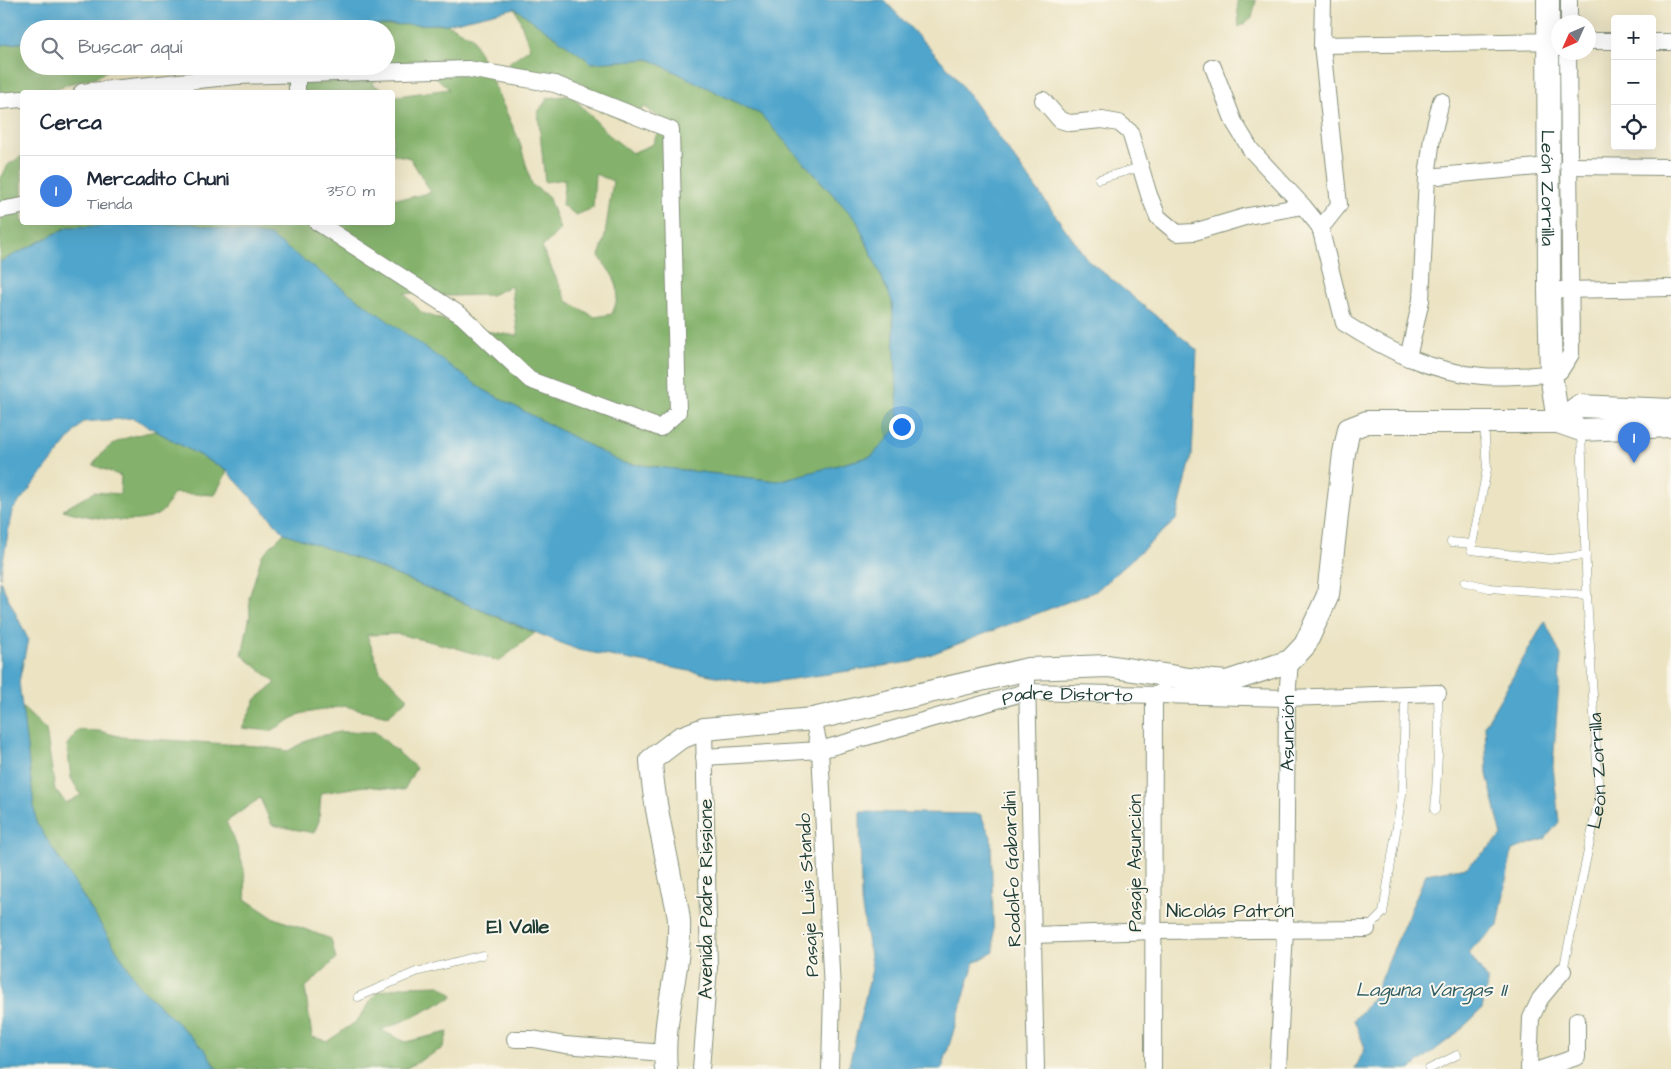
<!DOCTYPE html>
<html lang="es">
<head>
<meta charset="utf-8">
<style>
	:root { --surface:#fff; --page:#f6f6f7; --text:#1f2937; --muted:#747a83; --line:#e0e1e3; --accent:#0f766e }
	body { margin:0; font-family:"Architects Daughter",sans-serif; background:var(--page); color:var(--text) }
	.controls { position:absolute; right:15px; top:15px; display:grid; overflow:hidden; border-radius:5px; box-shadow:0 5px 20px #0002 }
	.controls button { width:45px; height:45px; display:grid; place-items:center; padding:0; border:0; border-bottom:1px solid var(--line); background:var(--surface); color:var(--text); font:25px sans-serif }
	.compass { position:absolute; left:1551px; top:15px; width:45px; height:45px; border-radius:50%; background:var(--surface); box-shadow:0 5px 20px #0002; rotate:225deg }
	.you { position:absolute; left:901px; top:426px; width:18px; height:18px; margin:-12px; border:4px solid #fff; border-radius:50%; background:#1a73e8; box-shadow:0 0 0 8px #1a73e833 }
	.badge { display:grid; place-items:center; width:32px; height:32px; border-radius:50%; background:var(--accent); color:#fff; font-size:16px; font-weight:700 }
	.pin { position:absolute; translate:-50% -41px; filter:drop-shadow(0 1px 2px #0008) }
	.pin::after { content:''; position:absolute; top:26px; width:18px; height:15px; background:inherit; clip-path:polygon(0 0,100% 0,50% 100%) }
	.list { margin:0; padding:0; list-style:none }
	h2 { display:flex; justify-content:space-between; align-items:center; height:65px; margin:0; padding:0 20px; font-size:21px }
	h2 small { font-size:16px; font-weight:400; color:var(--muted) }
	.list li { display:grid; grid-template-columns:32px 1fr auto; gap:15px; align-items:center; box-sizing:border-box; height:70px; padding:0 20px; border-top:1px solid var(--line) }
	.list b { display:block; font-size:19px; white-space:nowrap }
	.list p { margin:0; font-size:16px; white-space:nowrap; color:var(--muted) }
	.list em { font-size:16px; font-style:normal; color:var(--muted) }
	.icon { flex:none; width:28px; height:28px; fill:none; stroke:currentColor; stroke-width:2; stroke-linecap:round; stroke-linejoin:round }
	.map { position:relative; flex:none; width:1671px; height:1069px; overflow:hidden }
	.search { position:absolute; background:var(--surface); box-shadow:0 5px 20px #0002; left:20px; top:20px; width:375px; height:55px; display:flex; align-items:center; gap:12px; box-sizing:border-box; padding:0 18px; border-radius:28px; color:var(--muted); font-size:19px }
	.panel { position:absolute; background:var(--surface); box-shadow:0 5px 20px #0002; left:20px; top:90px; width:375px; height:135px; border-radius:5px }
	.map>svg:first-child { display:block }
</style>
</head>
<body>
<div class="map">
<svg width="1671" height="1069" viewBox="0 0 1671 1069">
	<rect width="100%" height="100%" fill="#fbf7ec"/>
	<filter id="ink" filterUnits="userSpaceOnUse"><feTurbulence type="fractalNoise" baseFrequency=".02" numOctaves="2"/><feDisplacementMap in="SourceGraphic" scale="10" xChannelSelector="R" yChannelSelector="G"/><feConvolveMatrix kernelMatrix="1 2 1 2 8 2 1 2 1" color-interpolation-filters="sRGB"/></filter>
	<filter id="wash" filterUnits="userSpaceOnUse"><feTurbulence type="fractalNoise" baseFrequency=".0096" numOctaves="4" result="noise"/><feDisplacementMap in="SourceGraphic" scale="20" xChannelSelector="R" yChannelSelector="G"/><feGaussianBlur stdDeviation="1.12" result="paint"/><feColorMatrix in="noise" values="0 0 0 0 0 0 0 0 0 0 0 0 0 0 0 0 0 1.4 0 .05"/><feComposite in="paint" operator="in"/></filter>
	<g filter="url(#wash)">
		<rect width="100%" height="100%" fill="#ebe3c2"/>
		<path fill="#84b26c" stroke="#527850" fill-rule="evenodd" d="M1237,0H1256L1252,18L1239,27Z
			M515,7L592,63L649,59L760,114L857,221L892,301L899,427L872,456L778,481L622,463L484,390L68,227L0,262V180L8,165L22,156V222H392L393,198H408L431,192L410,158L393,154V94L397,96L449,89L425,67L391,69L371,84L389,92H293L271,66H386V29H338L371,25L447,24L472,37L519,140L532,185L548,196L560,229L542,248L567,301L595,317L612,314C624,285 615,280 599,256L604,241L613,181L595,174L593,208L576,215L562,205L565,179L545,182L538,112L548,98L571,95L609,135L632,153L653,144L662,120L645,107L626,121L608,113L587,87L560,73L523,76L507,64L530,48ZM511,286L518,336L471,329L422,313L404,293L450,296L491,295Z
			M29,42V66H114L97,77L68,84L46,92H22L0,104V45Z
			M156,431L227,471L215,495L174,493C170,499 166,509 160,513C141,528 85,517 63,510L94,492L120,494L121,476L93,465C110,439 127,437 156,431Z
			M284,533L360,560L535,633L499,661L453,647L398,634L367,635L380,671L408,698L388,716L344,706L300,714L271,731L242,728L256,699L276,683L242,655L250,615L249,598L262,555Z
			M22,707L46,730L55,790L66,803L81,795L71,778L67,745L78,730L99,731L122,737L257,746L288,751L311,738L339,732H375L416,768L404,790L365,786L321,793L319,821L314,833L272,825L260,798L226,822C238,846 248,872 245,899L272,917L331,939L336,959L305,988L312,1037L328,1041L357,1021L377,992L405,986L440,985L454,996L413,1017L381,1030L405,1042L448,1032L443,1048L405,1069H217L205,1050L140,987L36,822Z"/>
		<path fill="#50a5cc" stroke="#387180" d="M0,0H884L952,72L1087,259L1197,350L1192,456L1176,520L1096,591L911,662L758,684L578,650L360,560L284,533L227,471L133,418L83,422L12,511L0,578V262L68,227L191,224L270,236L484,390L622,463L778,481L872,456L899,426L892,301L857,221L760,114L649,59L592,63L515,8L447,24L371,25L338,29H216L205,26L151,29H29V42L0,45Z
			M0,581L28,639L19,682L36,822L140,987L205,1050L217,1069H0Z
			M1545,621L1561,656L1553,766L1559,822L1545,839L1512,850L1498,926L1468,952L1488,980L1482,1009L1456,1034L1410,1069H1355L1365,1048L1354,1020L1371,1001L1426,874L1467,867L1502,836L1487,774L1485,725Z
			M860,812L980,814L991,837L994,952L974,963L942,1069H848L872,969L861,902Z"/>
	</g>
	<g filter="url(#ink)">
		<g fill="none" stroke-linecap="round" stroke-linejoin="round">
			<g stroke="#85907b" stroke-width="9">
				<g id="lane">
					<path d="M1099,179L1141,167"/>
					<path d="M1484,423L1487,469L1471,550L1550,559L1586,555"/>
					<path d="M1451,542L1472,544"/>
					<path d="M1465,582L1489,588L1587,595"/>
					<path d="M1435,810L1439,736L1438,693"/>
					<path d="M1367,929L1383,913L1403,788L1405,694"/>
					<path id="s1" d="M1563,971L1599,798L1587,595L1581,432"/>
					<path d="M358,997L416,972L482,955"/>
					<path d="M1429,1069L1457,1055"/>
				</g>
			</g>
			<g stroke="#85907b" stroke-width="18">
				<g id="street">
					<path d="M1569,22V0"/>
					<path d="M1588,41H1615"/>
					<path d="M1652,42H1671"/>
					<path d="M1322,45L1558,41"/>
					<path d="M1213,67L1234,122L1251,150L1303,206L1320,227L1344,323C1386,350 1431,372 1482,376C1504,378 1528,375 1551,374L1560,371L1571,354L1568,52"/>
					<path d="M82,92L237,76L468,69L555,84L671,130L678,412L660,428L530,380L462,316L317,222"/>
					<path d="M297,92V73"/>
					<path d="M1043,100L1060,120L1070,123L1102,120L1119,123L1130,132L1149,195L1158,217L1177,233L1194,232L1248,216L1303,206"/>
					<path d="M0,101L22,99"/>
					<path d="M1568,166L1671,167"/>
					<path d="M1427,177L1549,166"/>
					<path d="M0,210L22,206"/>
					<path d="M1320,229L1339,205L1322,45L1323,0"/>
					<path d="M1561,290L1671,288"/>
					<path d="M1408,358L1421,300L1427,177L1432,138L1441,101"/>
					<path d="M1027,681L1036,1069"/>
					<path d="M813,719L820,750L832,991L830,1069"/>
					<path id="s2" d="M704,757L820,750L1026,692L1287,698L1438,693"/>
					<path d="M1033,935L1155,931L1367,929"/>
					<path d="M515,1039H533L565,1045L664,1053"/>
					<path d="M701,1069L709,968L704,729"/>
					<path d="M1153,1069L1154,696L1164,691"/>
					<path id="s3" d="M1278,1069L1285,930L1287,698L1290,661"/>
					<path d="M1529,1069L1531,1018L1540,999L1563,971"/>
					<path d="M1541,1069L1577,1057V1020"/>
				</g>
			</g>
			<g stroke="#85907b" stroke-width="24">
				<g id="secondary">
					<path id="s4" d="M1548,0L1549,292L1551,374L1558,422"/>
					<path d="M1558,422L1579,406L1671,410"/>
					<path d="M666,1069C661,1019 681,971 679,921C678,906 673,891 670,876C663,838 653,799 651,760L680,738L704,729L813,719L1028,669L1108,666L1189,679L1227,682L1290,661L1305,645L1328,595L1344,453L1349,429L1367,422H1558L1581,430L1671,426"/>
				</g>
			</g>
			<use href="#lane" stroke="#fff" stroke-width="8"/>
			<use href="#street" stroke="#fff" stroke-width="16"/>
			<use href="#secondary" stroke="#fff" stroke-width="22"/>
		</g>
	</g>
	<g text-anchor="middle" stroke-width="4" stroke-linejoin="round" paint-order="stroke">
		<g font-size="19" fill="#1f3d34" stroke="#fbf7ec">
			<text dy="7" stroke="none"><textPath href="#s4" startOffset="188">León Zorrilla</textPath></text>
			<text dy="7" stroke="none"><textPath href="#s2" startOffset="371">Padre Distorto</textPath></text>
			<text dy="7" stroke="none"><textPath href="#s3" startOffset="336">Asunción</textPath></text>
			<text dy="7" stroke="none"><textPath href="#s1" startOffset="204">León Zorrilla</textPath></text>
			<text transform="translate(1134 863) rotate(-90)" y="7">Pasaje Asunción</text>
			<text transform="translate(1011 869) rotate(-92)" y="7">Rodolfo Gabardini</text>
			<text transform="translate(807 895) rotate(-93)" y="7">Pasaje Luis Stando</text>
			<text transform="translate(705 899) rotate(-90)" y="7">Avenida Padre Rissione</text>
			<text x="1230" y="917">Nicolás Patrón</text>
		</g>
		<g font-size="20" font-weight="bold" fill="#1f3d34" stroke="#fbf7ec">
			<text x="518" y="933">El Valle</text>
		</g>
		<g font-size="20" font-style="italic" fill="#2e5c62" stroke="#fbf7ec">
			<text x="1431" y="996">Laguna Vargas II</text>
		</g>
	</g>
</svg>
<div class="controls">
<button>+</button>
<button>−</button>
<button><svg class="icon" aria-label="locate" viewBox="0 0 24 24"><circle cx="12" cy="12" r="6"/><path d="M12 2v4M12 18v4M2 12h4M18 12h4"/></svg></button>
</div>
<svg class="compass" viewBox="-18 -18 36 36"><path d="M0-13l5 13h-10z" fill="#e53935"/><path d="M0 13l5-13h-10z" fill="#747a83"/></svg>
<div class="you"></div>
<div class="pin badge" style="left:1634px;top:463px;background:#3f7fe0">1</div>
<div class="search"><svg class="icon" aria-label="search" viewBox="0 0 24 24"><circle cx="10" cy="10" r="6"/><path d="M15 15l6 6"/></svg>Buscar aquí</div>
<section class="panel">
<h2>Cerca<small></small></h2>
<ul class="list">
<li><span class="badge" style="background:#3f7fe0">1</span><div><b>Mercadito Chuni</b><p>Tienda</p></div><em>350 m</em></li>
</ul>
</section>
</div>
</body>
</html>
